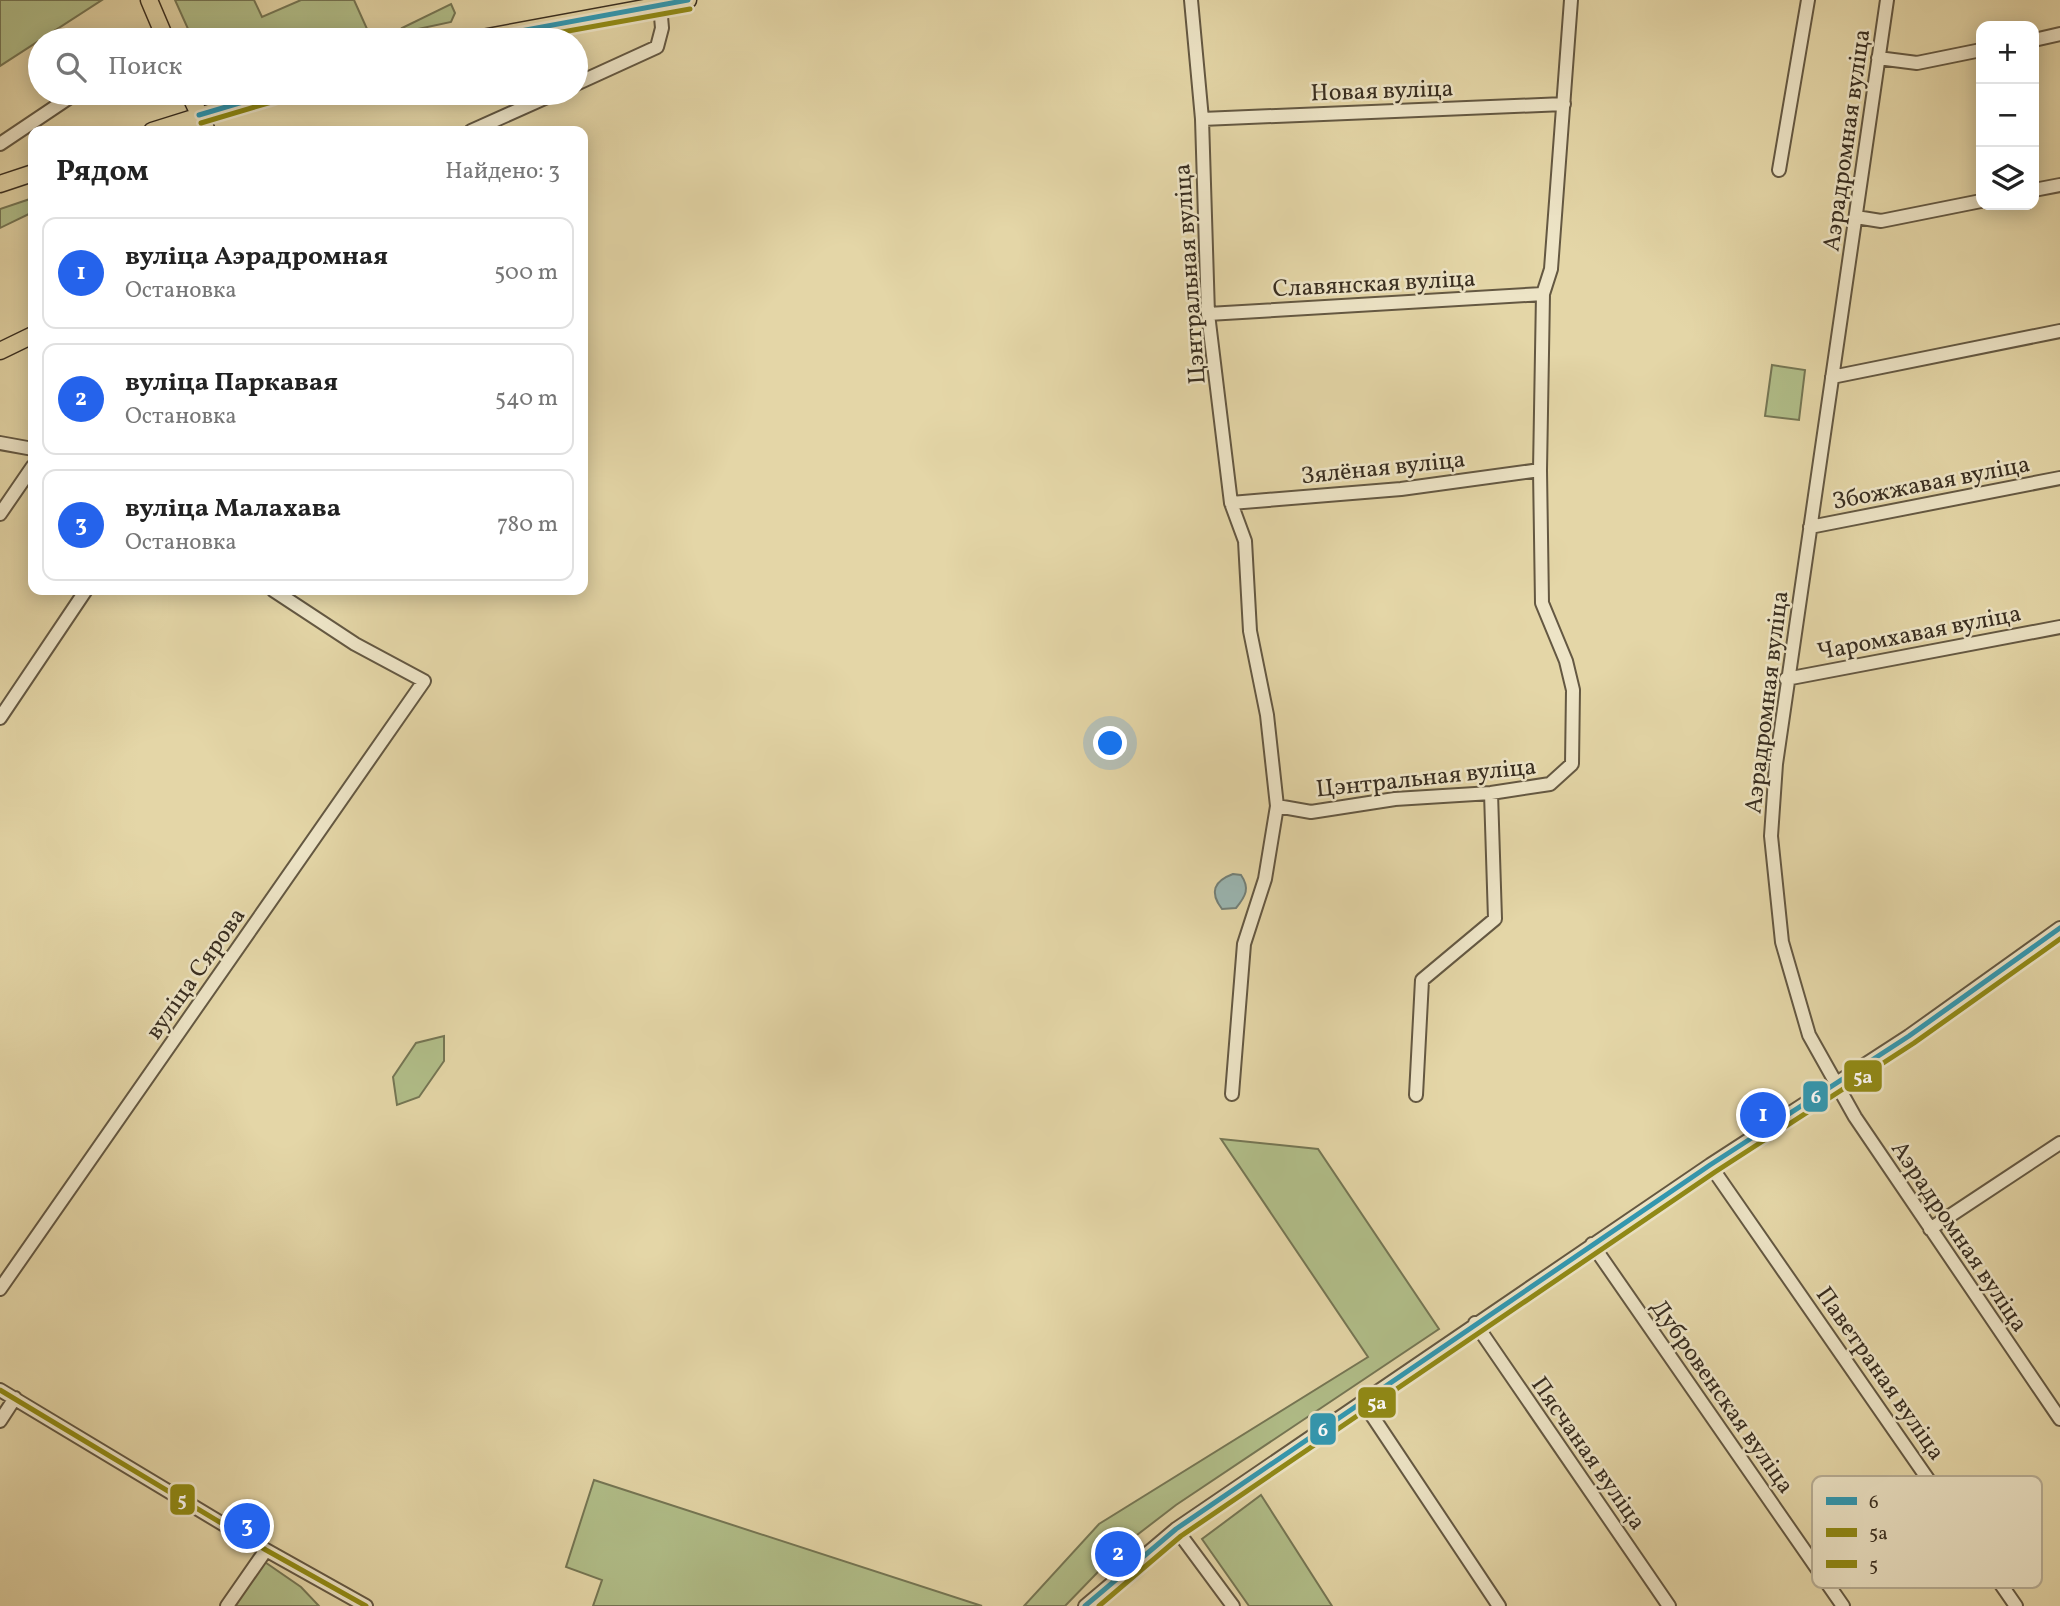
<!DOCTYPE html>
<html lang="ru">
<head>
<meta charset="utf-8">
<style>
	:root { --surface:#fff; --page:#f2f2f2; --text:#222; --muted:#767676; --line:#e0e0e0; --accent:#2563eb }
	body { margin:0; font-family:Vollkorn,serif; background:var(--page); color:var(--text) }
	.controls { position:absolute; right:21px; top:21px; display:grid; overflow:hidden; border-radius:14px; box-shadow:0 4px 18px #0003 }
	.controls button { width:63px; height:63px; display:grid; place-items:center; padding:0; border:0; border-bottom:2px solid var(--line); background:var(--surface); color:var(--text); font:35px sans-serif }
	.you { position:absolute; left:1111px; top:744px; width:24px; height:24px; margin:-18px; border:5px solid #fff; border-radius:50%; background:#1a73e8; box-shadow:0 0 0 10px #1a73e833 }
	.badge { display:grid; place-items:center; width:46px; height:46px; border-radius:50%; background:var(--accent); color:#fff; font-size:23px; font-weight:700 }
	.pin { position:absolute; translate:-50% -50%; border:4px solid #fff; box-shadow:0 2px 7px #0006 }
	.list { margin:0; padding:0; list-style:none }
	h2 { display:flex; justify-content:space-between; align-items:center; height:91px; margin:0; padding:0 28px; font-size:30px }
	h2 small { font-size:23px; font-weight:400; color:var(--muted) }
	.list li { display:grid; grid-template-columns:46px 1fr auto; gap:21px; align-items:center; box-sizing:border-box; height:112px; margin:0 14px 14px; padding:0 14px; border:2px solid var(--line); border-radius:14px }
	.list b { display:block; font-size:26px; white-space:nowrap }
	.list p { margin:0; font-size:23px; white-space:nowrap; color:var(--muted) }
	.list em { font-size:23px; font-style:normal; color:var(--muted) }
	.icon { flex:none; width:38px; height:38px; fill:none; stroke:currentColor; stroke-width:2; stroke-linecap:round; stroke-linejoin:round }
	.map { position:relative; flex:none; width:2060px; height:1606px; overflow:hidden }
	.search { position:absolute; background:var(--surface); box-shadow:0 4px 18px #0003; left:28px; top:28px; width:560px; height:77px; display:flex; align-items:center; gap:18px; box-sizing:border-box; padding:0 24px; border-radius:38px; color:var(--muted); font-size:26px }
	.panel { position:absolute; background:var(--surface); box-shadow:0 4px 18px #0003; left:28px; top:126px; width:560px; height:469px; border-radius:14px }
	.map>svg:first-child { display:block }
</style>
</head>
<body>
<div class="map">
<svg width="2060" height="1606" viewBox="0 0 2060 1606">
	<rect width="100%" height="100%" fill="#e4d6a7"/>
	<filter id="stains"><feTurbulence type="fractalNoise" baseFrequency=".00286" numOctaves="4"/><feColorMatrix values="0 0 0 0 .2 0 0 0 0 .09 0 0 0 0 .02 0 0 0 .5 -.17"/></filter>
	<radialGradient id="worn" r=".72"><stop offset=".6" stop-color="#630" stop-opacity="0"/><stop offset="1" stop-color="#630" stop-opacity=".3"/></radialGradient>
	<path fill="#b1be89" stroke="#757654" stroke-width="2" d="M0,0H102L0,66Z
		M175,0H254L262,17L301,0H354L372,40H193Z
		M451,4L455,13L451,22L404,32L402,28Z
		M33,198V212L0,228V209Z
		M1772,365L1805,370L1799,420L1765,416Z
		M444,1036V1061L419,1097L397,1105L393,1077L416,1043Z
		M1221,1139L1318,1149L1439,1329L1176,1505L1124,1545L1065,1606H1024L1099,1524L1368,1357Z
		M594,1480L982,1606H593L602,1580L566,1567Z
		M1261,1495L1332,1606H1249L1202,1539Z
		M259,1558L301,1587L319,1606H228Z"/>
	<path fill="#9ab6b2" stroke="#738078" stroke-width="2" d="M1233,874L1241,875C1250,888 1246,896 1236,908L1222,909C1209,892 1214,881 1233,874Z"/>
	<g fill="none" stroke-linecap="round" stroke-linejoin="round">
		<g stroke="#645842" stroke-width="16">
			<path id="minor" d="M1191,0L1202,119L1208,314L1231,503L1245,541L1250,631L1267,715L1277,806L1311,812L1395,799L1491,793L1550,784L1572,764L1573,690L1566,661L1542,603L1540,470L1543,294L1551,269L1571,0
				M1887,0L1776,764L1771,836L1782,942L1809,1035L1855,1117L2060,1419
				M2034,40L2060,34
				M1878,58L1917,63L1981,50
				M576,84L657,47L662,28L660,5
				M1202,119L1564,104
				M471,131L556,93
				M0,144L76,93
				M1779,170L1808,0
				M2034,190L2060,185
				M1856,217L1881,221L1981,201
				M1208,314L1543,294
				M1832,377L2060,331
				M0,443L33,449
				M1231,503L1401,489L1540,470
				M0,514L33,466
				M1810,527L2060,478
				M1786,679L2060,627
				M0,718L86,590
				M1232,1094L1244,944L1265,879L1277,806
				M1416,1095L1422,980L1495,919L1491,793
				M1710,1165L2016,1606
				M1930,1229L2060,1143
				M1592,1244L1843,1606
				M0,1289L424,681L355,644L273,590
				M1475,1323L1669,1606
				M0,1390L266,1550L366,1606
				M1363,1402L1499,1606
				M0,1421L15,1398
				M1176,1529L1233,1606
				M227,1606L266,1550
				M1085,1606L1176,1529L1710,1165L1909,1036L2060,928"/>
		</g>
		<g stroke="#392e20" stroke-width="19">
			<path id="major" d="M149,0L166,40
				M471,40L688,0
				M189,93L207,131
				M152,131L273,93
				M0,184L33,173
				M0,351L33,335"/>
		</g>
		<use href="#minor" stroke="#ede4c6" stroke-width="12"/>
		<use href="#major" stroke="#e4d6a7" stroke-width="16"/>
		<g stroke="#ede4c6" stroke-width="10">
			<path id="bus-1" d="M471,40L688,0
				M199,115L273,93
				M1085,1606L1176,1529L1710,1165L1909,1036L2060,928"/>
		</g>
		<g stroke="#ede4c6" stroke-width="10">
			<path id="bus-2" d="M518,40L690,9
				M201,123L275,101
				M1099,1606L1181,1536L1715,1172L1914,1043L2060,939"/>
		</g>
		<g stroke="#ede4c6" stroke-width="10">
			<path id="bus-3" d="M0,1390L266,1550L366,1606"/>
		</g>
		<use href="#bus-1" stroke="#3298b1" stroke-width="5"/>
		<use href="#bus-2" stroke="#918a15" stroke-width="5"/>
		<use href="#bus-3" stroke="#918a15" stroke-width="5"/>
	</g>
	<g text-anchor="middle" stroke-width="5" stroke-linejoin="round" paint-order="stroke">
		<g font-size="24" fill="#392e20" stroke="#ede4c6">
			<text transform="translate(1382 90) rotate(-2)" y="8">Новая вуліца</text>
			<text transform="translate(1846 140) rotate(-82)" y="8">Аэрадромная вуліца</text>
			<text transform="translate(1189 274) rotate(-94)" y="8">Цэнтральная вуліца</text>
			<text transform="translate(1374 283) rotate(-3)" y="8">Славянская вуліца</text>
			<text transform="translate(1383 467) rotate(-6)" y="8">Зялёная вуліца</text>
			<text transform="translate(1931 482) rotate(-11)" y="8">Збожжавая вуліца</text>
			<text transform="translate(1919 632) rotate(-11)" y="8">Чаромхавая вуліца</text>
			<text transform="translate(1766 702) rotate(-83)" y="8">Аэрадромная вуліца</text>
			<text transform="translate(1426 777) rotate(-6)" y="8">Цэнтральная вуліца</text>
			<text transform="translate(195 973) rotate(-55)" y="8">вуліца Сярова</text>
			<text transform="translate(1960 1236) rotate(56)" y="8">Аэрадромная вуліца</text>
			<text transform="translate(1881 1373) rotate(55)" y="8">Паветраная вуліца</text>
			<text transform="translate(1723 1396) rotate(55)" y="8">Дубровенская вуліца</text>
			<text transform="translate(1589 1453) rotate(55)" y="8">Пясчаная вуліца</text>
		</g>
	</g>
	<rect x="1812" y="1476" width="230" height="112" rx="10" fill="#ede4c6" stroke="#b7ad94" stroke-width="2"/>
	<rect x="1826" y="1497" width="31" height="8" fill="#3298b1"/>
	<rect x="1826" y="1528" width="31" height="9" fill="#918a15"/>
	<rect x="1826" y="1560" width="31" height="8" fill="#918a15"/>
	<g font-size="19" fill="#392e20">
		<text x="1869" y="1508">6</text>
		<text x="1869" y="1539">5а</text>
		<text x="1869" y="1571">5</text>
	</g>
	<g stroke="#ede4c6" stroke-width="2.5">
		<rect x="1843" y="1059" width="40" height="34" rx="7" fill="#918a15"/>
		<rect x="1802" y="1080" width="27" height="33" rx="7" fill="#3298b1"/>
		<rect x="1357" y="1386" width="40" height="33" rx="7" fill="#918a15"/>
		<rect x="1309" y="1412" width="28" height="34" rx="7" fill="#3298b1"/>
		<rect x="169" y="1483" width="27" height="33" rx="7" fill="#918a15"/>
	</g>
	<g font-size="19" text-anchor="middle" font-weight="bold" fill="#fff">
		<text x="1863" y="1083">5а</text>
		<text x="1816" y="1103">6</text>
		<text x="1377" y="1409">5а</text>
		<text x="1323" y="1436">6</text>
		<text x="182" y="1506">5</text>
	</g>
	<rect width="100%" height="100%" filter="url(#stains)"/>
	<rect width="100%" height="100%" fill="url(#worn)"/>
</svg>
<div class="controls">
<button>+</button>
<button>−</button>
<button><svg class="icon" aria-label="layers" viewBox="0 0 24 24"><path d="M12 4l9 5-9 5-9-5zM3 14l9 5 9-5"/></svg></button>
</div>
<div class="you"></div>
<div class="pin badge" style="left:1763px;top:1115px">1</div>
<div class="pin badge" style="left:1118px;top:1554px">2</div>
<div class="pin badge" style="left:247px;top:1526px">3</div>
<div class="search"><svg class="icon" aria-label="search" viewBox="0 0 24 24"><circle cx="10" cy="10" r="6"/><path d="M15 15l6 6"/></svg>Поиск</div>
<section class="panel">
<h2>Рядом<small>Найдено: 3</small></h2>
<ul class="list">
<li><span class="badge">1</span><div><b>вуліца Аэрадромная</b><p>Остановка</p></div><em>500 m</em></li>
<li><span class="badge">2</span><div><b>вуліца Паркавая</b><p>Остановка</p></div><em>540 m</em></li>
<li><span class="badge">3</span><div><b>вуліца Малахава</b><p>Остановка</p></div><em>780 m</em></li>
</ul>
</section>
</div>
</body>
</html>
